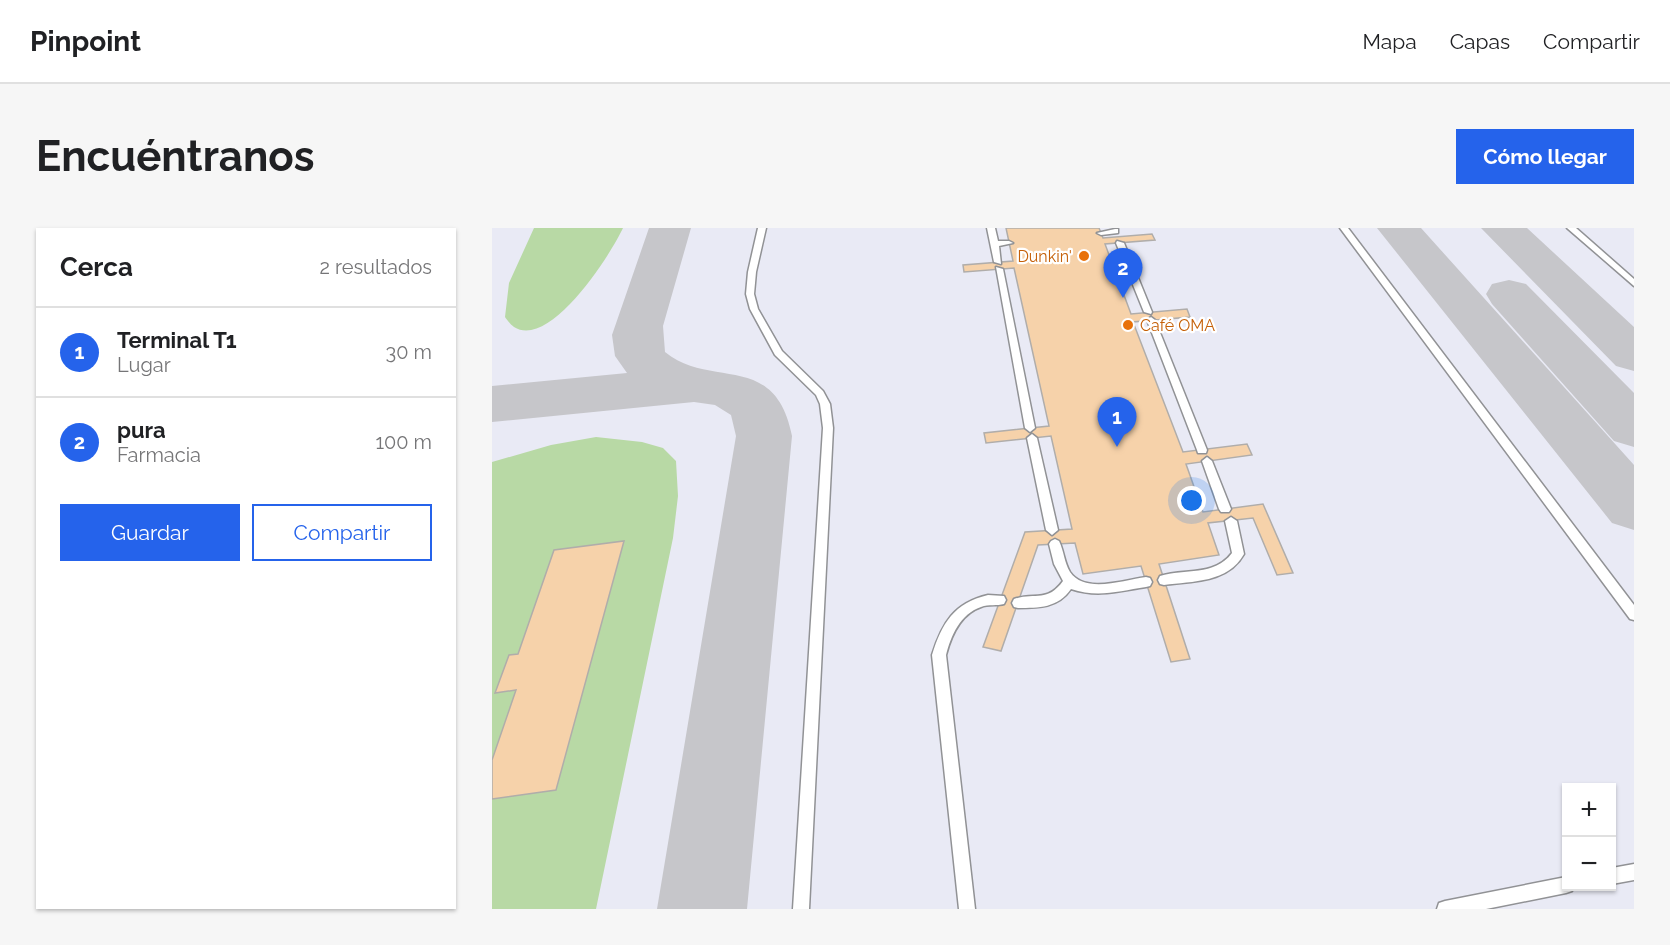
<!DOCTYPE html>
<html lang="es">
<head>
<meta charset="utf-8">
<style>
	:root { --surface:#fff; --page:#f6f6f6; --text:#202124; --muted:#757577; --line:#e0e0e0; --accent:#2563eb }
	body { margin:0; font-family:Raleway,sans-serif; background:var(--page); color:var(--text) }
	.controls { position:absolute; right:18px; bottom:18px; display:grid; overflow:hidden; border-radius:0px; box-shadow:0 2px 4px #0004 }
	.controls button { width:54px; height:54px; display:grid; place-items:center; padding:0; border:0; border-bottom:2px solid var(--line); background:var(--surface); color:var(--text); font:30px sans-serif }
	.you { position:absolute; left:700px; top:273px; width:21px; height:21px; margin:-15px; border:4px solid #fff; border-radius:50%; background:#1a73e8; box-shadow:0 0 0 9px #1a73e833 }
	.badge { display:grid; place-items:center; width:39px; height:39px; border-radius:50%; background:var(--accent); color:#fff; font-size:20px; font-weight:700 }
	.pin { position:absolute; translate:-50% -50px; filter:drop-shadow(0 2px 3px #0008) }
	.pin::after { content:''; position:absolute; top:32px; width:21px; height:18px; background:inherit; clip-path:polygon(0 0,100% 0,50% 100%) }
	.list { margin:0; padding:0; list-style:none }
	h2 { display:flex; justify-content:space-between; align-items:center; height:78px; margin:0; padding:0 24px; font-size:26px }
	h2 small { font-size:20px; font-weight:400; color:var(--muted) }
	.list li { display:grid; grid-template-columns:39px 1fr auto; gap:18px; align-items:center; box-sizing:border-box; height:90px; padding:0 24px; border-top:2px solid var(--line) }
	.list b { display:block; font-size:22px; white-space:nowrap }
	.list p { margin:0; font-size:20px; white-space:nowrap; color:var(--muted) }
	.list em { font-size:20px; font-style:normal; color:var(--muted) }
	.actions { display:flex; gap:12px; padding:18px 24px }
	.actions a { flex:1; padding:14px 0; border:2px solid var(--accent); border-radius:0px; text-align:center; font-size:21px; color:var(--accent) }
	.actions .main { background:var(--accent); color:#fff }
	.map { position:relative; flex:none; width:1142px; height:681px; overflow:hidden; border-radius:0px }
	header { display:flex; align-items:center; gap:36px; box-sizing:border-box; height:84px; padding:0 30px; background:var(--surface); border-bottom:2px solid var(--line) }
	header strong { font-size:28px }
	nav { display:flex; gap:33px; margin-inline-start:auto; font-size:21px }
	.intro { display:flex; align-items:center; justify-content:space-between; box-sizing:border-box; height:144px; padding:0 36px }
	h1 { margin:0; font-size:42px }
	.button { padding:15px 27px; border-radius:0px; background:var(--accent); color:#fff; font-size:21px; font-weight:700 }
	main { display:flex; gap:36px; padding:0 36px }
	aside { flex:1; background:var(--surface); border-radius:0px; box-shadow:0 2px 4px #0004 }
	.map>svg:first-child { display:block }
</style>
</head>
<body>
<header>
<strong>Pinpoint</strong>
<nav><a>Mapa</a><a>Capas</a><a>Compartir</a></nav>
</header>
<div class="intro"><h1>Encuéntranos</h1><a class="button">Cómo llegar</a></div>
<main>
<aside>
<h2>Cerca<small>2 resultados</small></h2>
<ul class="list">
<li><span class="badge">1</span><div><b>Terminal T1</b><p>Lugar</p></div><em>30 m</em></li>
<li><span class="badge">2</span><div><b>pura</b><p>Farmacia</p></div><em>100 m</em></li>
</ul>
<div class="actions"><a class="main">Guardar</a><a>Compartir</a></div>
</aside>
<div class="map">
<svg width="1142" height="681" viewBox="0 0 1142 681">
	<rect width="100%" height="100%" fill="#f5f5f9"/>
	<path fill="#e9eaf5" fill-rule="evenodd" d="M0,0H1142V681H0ZM1074,560H1120V658H1074Z"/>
	<path fill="#b8d9a5" d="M42,0H131C119,26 58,122 22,99C19,97 15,92 13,89L17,55Z
		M104,209L150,214L171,220L184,233L186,268L181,310L104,681H0V234L59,217Z"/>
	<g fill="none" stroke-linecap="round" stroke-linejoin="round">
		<path fill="#c6c6ca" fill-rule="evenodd" d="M157,0H199L171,98L173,124C220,162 283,122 300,208L255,681H165L244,208L239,187L223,177L202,174L0,194V158L135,145L123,128L120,107Z
			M885,0H929L1142,237V302L1120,295Z
			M989,0H1035L1142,99V143L1124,138Z
			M1017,52L1034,56L1142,165V219L1122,213L1000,76L994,66L1000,56Z"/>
	</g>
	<path fill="#f6d2aa" stroke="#b0adaa" stroke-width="1.5" d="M514,0H607L611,10L660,6L663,12L613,16L639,86L695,81L698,89L641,94L691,224L755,216L760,227L694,236L711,284L771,276L801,345L785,347L761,290L716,295L727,327L667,336L698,431L679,434L649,338L591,346L583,315L546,317L509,423L491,419L533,304L580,301L559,208L494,215L492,205L557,198L522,40L472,44L471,37L521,33Z
		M132,313L64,562L0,571V532L24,462L3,465L17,427L26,426L62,322Z"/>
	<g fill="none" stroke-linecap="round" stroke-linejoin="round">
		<g stroke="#919295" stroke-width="3">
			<path id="service" d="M266,0H274L264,44L262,66L266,81L290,123L331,163L338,176L341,200L317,681H301L331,200L328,176L324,167L283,127L258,81L254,66L256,44Z
				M495,0H503L506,13H517L521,15L507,18L509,36L502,34Z
				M848,0H856L1142,377V392L1138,391Z
				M1075,0H1084L1142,51V58Z
				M623,1H626V5L609,7L605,5Z
				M625,13L632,15L660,84L659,86L652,84L624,15Z
				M504,39L511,41L543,200L538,204L533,200Z
				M659,89L663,92L715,222L714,225H706L705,222L655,92Z
				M540,206L545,210L566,302L560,307L554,302L535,210Z
				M715,229L720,233L739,281L737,284H729L727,281L710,233Z
				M739,289L745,293L752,326C736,355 701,353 672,357L668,356L666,352L668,348C693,340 722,349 740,325L733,293Z
				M563,311L567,313C572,323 572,334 578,344C593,366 632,352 654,349L658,350L660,354L658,358L654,359C627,363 606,370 579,361C566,380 547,380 526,380L522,379L520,375L522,371C543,364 555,375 571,353L562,336L557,316L559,313Z
				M496,367L512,368L514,372L512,376C505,378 497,376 489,379C468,386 459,408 454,427L483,681H467L440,427C450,395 462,375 496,367Z
				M1142,636V652L1120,656V640Z
				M1074,649V658H1081L1080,663L1074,665L994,681H945L947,675L953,673Z"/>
		</g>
		<use href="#service" fill="#fff" fill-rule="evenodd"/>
	</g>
	<g fill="#e8710a" stroke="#fff" stroke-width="2">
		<circle cx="592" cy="28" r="6"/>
		<circle cx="636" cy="97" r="6"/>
	</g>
	<g text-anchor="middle" stroke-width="4.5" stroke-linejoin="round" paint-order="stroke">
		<g font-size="16" fill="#c56008" stroke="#fff" text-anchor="end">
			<text x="580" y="34">Dunkin'</text>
			<text x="648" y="103" text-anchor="start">Café OMA</text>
		</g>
	</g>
</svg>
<div class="controls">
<button>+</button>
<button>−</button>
</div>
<div class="you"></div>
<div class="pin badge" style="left:625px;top:219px">1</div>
<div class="pin badge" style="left:631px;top:70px">2</div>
</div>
</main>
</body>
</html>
